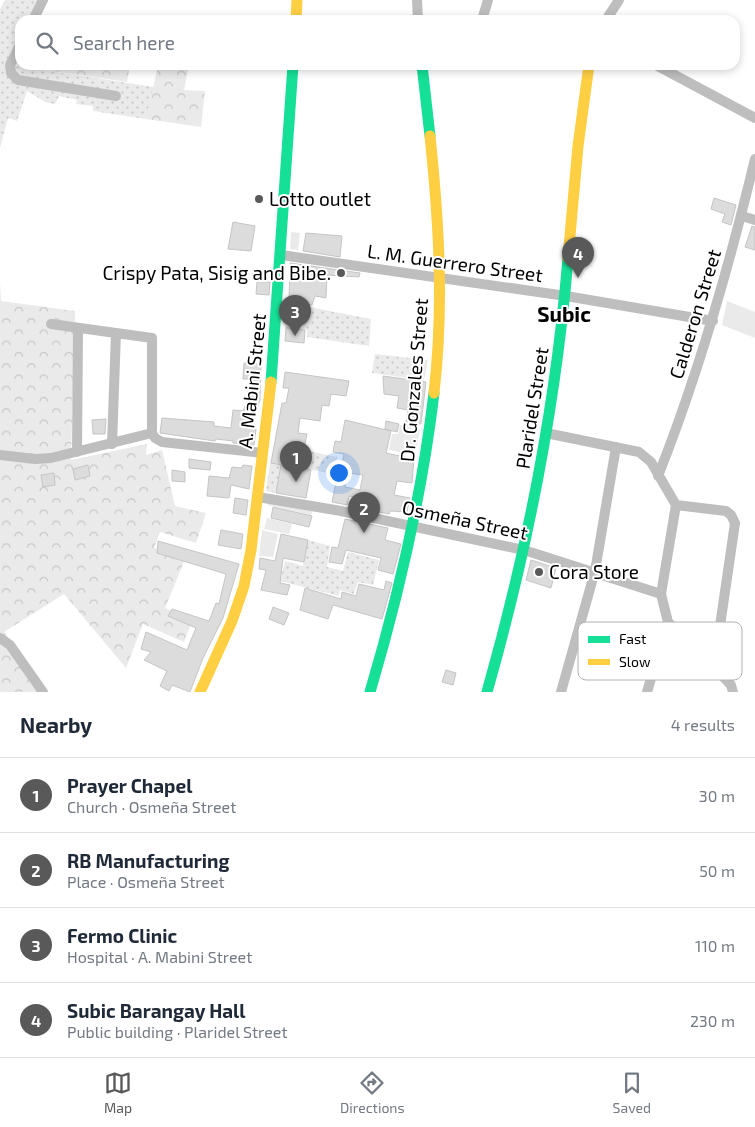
<!DOCTYPE html>
<html lang="en">
<head>
<meta charset="utf-8">
<style>
	:root { --surface:#fff; --page:#f2f2f3; --text:#1f2937; --muted:#747a83; --line:#e0e1e3; --accent:#595959 }
	body { margin:0; font-family:"Exo 2",sans-serif; background:var(--page); color:var(--text) }
	.you { position:absolute; left:338px; top:472px; width:18px; height:18px; margin:-12px; border:4px solid #fff; border-radius:50%; background:#1a73e8; box-shadow:0 0 0 8px #1a73e833 }
	.badge { display:grid; place-items:center; width:32px; height:32px; border-radius:50%; background:var(--accent); color:#fff; font-size:16px; font-weight:700 }
	.pin { position:absolute; translate:-50% -41px; filter:drop-shadow(0 1px 2px #0008) }
	.pin::after { content:''; position:absolute; top:26px; width:18px; height:15px; background:inherit; clip-path:polygon(0 0,100% 0,50% 100%) }
	.list { margin:0; padding:0; list-style:none }
	h2 { display:flex; justify-content:space-between; align-items:center; height:65px; margin:0; padding:0 20px; font-size:21px }
	h2 small { font-size:16px; font-weight:400; color:var(--muted) }
	.list li { display:grid; grid-template-columns:32px 1fr auto; gap:15px; align-items:center; box-sizing:border-box; height:75px; padding:0 20px; border-top:1px solid var(--line) }
	.list b { display:block; font-size:19px; white-space:nowrap }
	.list p { margin:0; font-size:16px; white-space:nowrap; color:var(--muted) }
	.list em { font-size:16px; font-style:normal; color:var(--muted) }
	.icon { flex:none; width:28px; height:28px; fill:none; stroke:currentColor; stroke-width:2; stroke-linecap:round; stroke-linejoin:round }
	.map { position:relative; flex:none; width:755px; height:692px; overflow:hidden }
	.search { position:absolute; background:var(--surface); box-shadow:0 2px 8px #0003; left:15px; right:15px; top:15px; height:55px; display:flex; align-items:center; gap:12px; box-sizing:border-box; padding:0 18px; border-radius:15px; color:var(--muted); font-size:19px }
	.sheet { height:365px; background:var(--surface) }
	nav { display:flex; justify-content:space-around; align-items:center; box-sizing:border-box; height:70px; border-top:1px solid var(--line); background:var(--surface); font-size:14px; color:var(--muted) }
	nav a { display:grid; justify-items:center; gap:2px }
	nav .on { color:var(--accent) }
	.map>svg:first-child { display:block }
</style>
</head>
<body>
<div class="map">
<svg width="755" height="692" viewBox="0 0 755 692">
	<defs>
		<pattern id="grass-dots" width="8" height="8" patternUnits="userSpaceOnUse" patternTransform="scale(1.25)"><rect width="8" height="8" fill="#eaeaea"/><path d="M2 2h.1M6 6h.1" fill="none" stroke="#c7c7c7" stroke-width="1.8" stroke-linecap="round"/></pattern>
		<pattern id="forest-crowns" width="20" height="18" patternUnits="userSpaceOnUse" patternTransform="scale(1.25)"><rect width="20" height="18" fill="#eaeaea"/><path d="M2 6a3 3 0 1 1 6 0M12 15a3 3 0 1 1 6 0" fill="none" stroke="#c7c7c7"/></pattern>
	</defs>
	<rect width="100%" height="100%" fill="#fff"/>
	<path fill="url(#grass-dots)" d="M5,0H48L39,20H20V60L18,66L154,87L146,119L93,111V106L76,104L77,100L59,96L55,104L45,102L27,91L17,121L8,118L0,148V9Z
		M288,303L371,319L369,346L307,337V330L285,328Z
		M375,354L428,360L424,380L372,373Z
		M303,450L337,457L334,474L301,468Z
		M270,463L281,465L276,493L266,491Z
		M308,540L330,546L327,567L343,571L348,552L379,560L373,585L358,582L354,594L340,590L339,596L280,581L285,561L303,566Z"/>
	<path fill="url(#forest-crowns)" d="M20,60V65H130L127,82L18,66Z
		M158,66L188,70L184,90L205,91L201,127L146,119Z
		M0,282L1,301L75,311L71,460L147,444L146,455L162,450L175,506L206,513L196,543L160,532L154,548L186,557L165,608L192,621L184,642L143,624L126,668L64,594L4,632L48,692H0Z"/>
	<path fill="#eaeaea" d="M291,232L300,233L298,250L290,249Z
		M727,301L755,312V338L722,325Z
		M400,425L420,429L417,446L407,445L405,453L389,450L392,434H398Z
		M351,498L375,503L373,511L349,507Z
		M269,500L313,510L311,515L268,505Z
		M267,518L292,524L289,534L264,529Z
		M262,530L278,534L273,557L259,556Z"/>
	<path fill="#dcdcdc" stroke="#c5c5c5" fill-rule="evenodd" d="M714,198L736,205L731,225L722,222L725,214L711,209Z
		M233,222L255,226L251,251L228,249Z
		M752,226L755,227V250L745,247Z
		M306,233L342,236L340,257L303,251Z
		M290,263L360,273L359,277L327,275L326,298L315,296L312,305L289,301Z
		M257,282H270L269,295L256,294Z
		M286,328L305,330L304,343L285,341Z
		M244,363L261,364L260,400L256,411H252L250,428L256,429L254,445L233,443V441L216,439L215,441L160,433L162,418L214,422V426L231,428L233,410L243,411L247,401L249,379H243Z
		M285,372L349,381L346,396L331,394L329,406L322,405L320,421L300,418L298,433L307,434L300,468L311,470L306,498L276,493L281,465L271,463L282,403H286L289,388H283Z
		M383,376L426,382L421,424L406,422L408,410L397,408L399,396L384,394Z
		M106,419L105,434H93L92,420Z
		M345,420L391,431L386,453L414,459L412,483L397,481L394,495L410,498L407,512L390,511L389,514L374,511L376,503L349,496L347,505L332,502L337,477L339,478L344,454L333,452L335,441L341,442ZM348,473L363,475L360,490L345,487Z
		M386,421L399,424L397,432L385,429Z
		M189,459L211,462L210,470L189,468Z
		M88,465L90,476L75,480L73,469Z
		M243,465L252,466L249,489L231,485L229,498L207,496L209,476L229,478L232,467L242,468Z
		M172,470L185,472V482L172,481Z
		M54,473L55,485L43,487L41,475Z
		M235,498L248,500L246,515L233,513Z
		M273,507L312,516L309,527L271,518Z
		M345,519L388,528L385,540L401,544L393,574L378,570L381,558L346,550L342,564L329,562L332,547L338,548Z
		M221,530L243,534L241,549L218,545Z
		M281,534L308,540L304,562L283,558L280,583L290,585L287,595L261,590L266,570L259,569L260,558L275,561Z
		M158,541L239,564L223,618L203,658L190,692L172,685L169,691L160,686L167,671L144,660L151,652L141,649L146,632L187,650L196,628L168,616L172,609L209,621L216,603L219,604L226,574L157,553Z
		M531,560L556,568L551,588L526,580Z
		M386,581L392,583L382,619L333,605L328,619L300,610L305,588L341,599L342,592L356,596L359,584L384,590Z
		M273,607L289,613L284,625L269,619Z
		M446,670L456,673L453,685L442,682Z"/>
	<g fill="none" stroke-linecap="round" stroke-linejoin="round">
		<path stroke="#bebebe" stroke-width="10" d="M417,0L418,20
			M33,20L43,0
			M482,20L488,0
			M606,20L619,0
			M20,45L10,65L11,73L18,80L116,96
			M656,65L755,118
			M742,216L755,220
			M281,255L566,296L713,321
			M51,324L152,338V433L155,438L162,442L262,453
			M546,433L639,452L651,462L676,505L661,594L668,622L714,667L731,685L733,692
			M112,444L116,333
			M77,452L78,329
			M0,455L35,459L51,458L152,433
			M658,476C699,373 729,267 755,159
			M258,497L341,511L524,550L661,594
			M676,505L726,511L731,515L735,523L714,667
			M0,638L10,645L43,692
			M561,692L595,571L616,447
			M647,692L668,622"/>
		<path stroke="#16e098" stroke-width="11" d="M422,65L430,136
			M271,382L293,65
			M370,692C399,594 422,495 434,393
			M487,692C527,551 556,405 568,258"/>
		<path stroke="#ffcf43" stroke-width="11" d="M296,20L297,0
			M430,136C439,222 444,307 434,393
			M568,258L578,146L589,65
			M200,692L232,621L244,586L251,550L271,382"/>
	</g>
	<g fill="#595959" stroke="#fff" stroke-width="2">
		<circle cx="259" cy="199" r="5"/>
		<circle cx="341" cy="273" r="5"/>
		<circle cx="539" cy="572" r="5"/>
	</g>
	<g text-anchor="middle" stroke-width="4" stroke-linejoin="round" paint-order="stroke">
		<g font-size="19" fill="#000" stroke="#fff" text-anchor="start">
			<text x="269" y="206">Lotto outlet</text>
			<text x="331" y="280" text-anchor="end">Crispy Pata, Sisig and Bibe.</text>
			<text x="549" y="579">Cora Store</text>
		</g>
		<g font-size="19" fill="#000" stroke="#fff">
			<text transform="translate(455 263) rotate(8)" y="7">L. M. Guerrero Street</text>
			<text transform="translate(695 314) rotate(-73)" y="7">Calderon Street</text>
			<text transform="translate(414 380) rotate(-85)" y="7">Dr. Gonzales Street</text>
			<text transform="translate(252 381) rotate(-84)" y="7">A. Mabini Street</text>
			<text transform="translate(532 408) rotate(-81)" y="7">Plaridel Street</text>
			<text transform="translate(465 520) rotate(12)" y="7">Osmeña Street</text>
		</g>
		<g font-size="21" font-weight="bold" fill="#000" stroke="#fff">
			<text x="564" y="322">Subic</text>
		</g>
	</g>
	<rect x="578" y="622" width="164" height="58" rx="8" fill="#fff" stroke="#b2b2b2" stroke-width="1"/>
	<rect x="588" y="636" width="22" height="7" fill="#16e098"/>
	<rect x="588" y="659" width="22" height="6" fill="#ffcf43"/>
	<g font-size="14" fill="#000">
		<text x="619" y="644">Fast</text>
		<text x="619" y="667">Slow</text>
	</g>
</svg>
<div class="you"></div>
<div class="pin badge" style="left:296px;top:482px">1</div>
<div class="pin badge" style="left:364px;top:533px">2</div>
<div class="pin badge" style="left:295px;top:336px">3</div>
<div class="pin badge" style="left:578px;top:278px">4</div>
<div class="search"><svg class="icon" aria-label="search" viewBox="0 0 24 24"><circle cx="10" cy="10" r="6"/><path d="M15 15l6 6"/></svg>Search here</div>
</div>
<section class="sheet">
<h2>Nearby<small>4 results</small></h2>
<ul class="list">
<li><span class="badge">1</span><div><b>Prayer Chapel</b><p>Church · Osmeña Street</p></div><em>30 m</em></li>
<li><span class="badge">2</span><div><b>RB Manufacturing</b><p>Place · Osmeña Street</p></div><em>50 m</em></li>
<li><span class="badge">3</span><div><b>Fermo Clinic</b><p>Hospital · A. Mabini Street</p></div><em>110 m</em></li>
<li><span class="badge">4</span><div><b>Subic Barangay Hall</b><p>Public building · Plaridel Street</p></div><em>230 m</em></li>
</ul>
</section>
<nav>
<a class="on"><svg class="icon" aria-label="map" viewBox="0 0 24 24"><path d="M3 6l6-2 6 2 6-2v14l-6 2-6-2-6 2zM9 4v14M15 6v14"/></svg>Map</a>
<a><svg class="icon" aria-label="directions" viewBox="0 0 24 24"><path d="M12 3l9 9-9 9-9-9zM9 14v-3h6M13 9l2 2-2 2"/></svg>Directions</a>
<a><svg class="icon" aria-label="saved" viewBox="0 0 24 24"><path d="M7 4h10v16l-5-4-5 4z"/></svg>Saved</a>
</nav>
</body>
</html>
